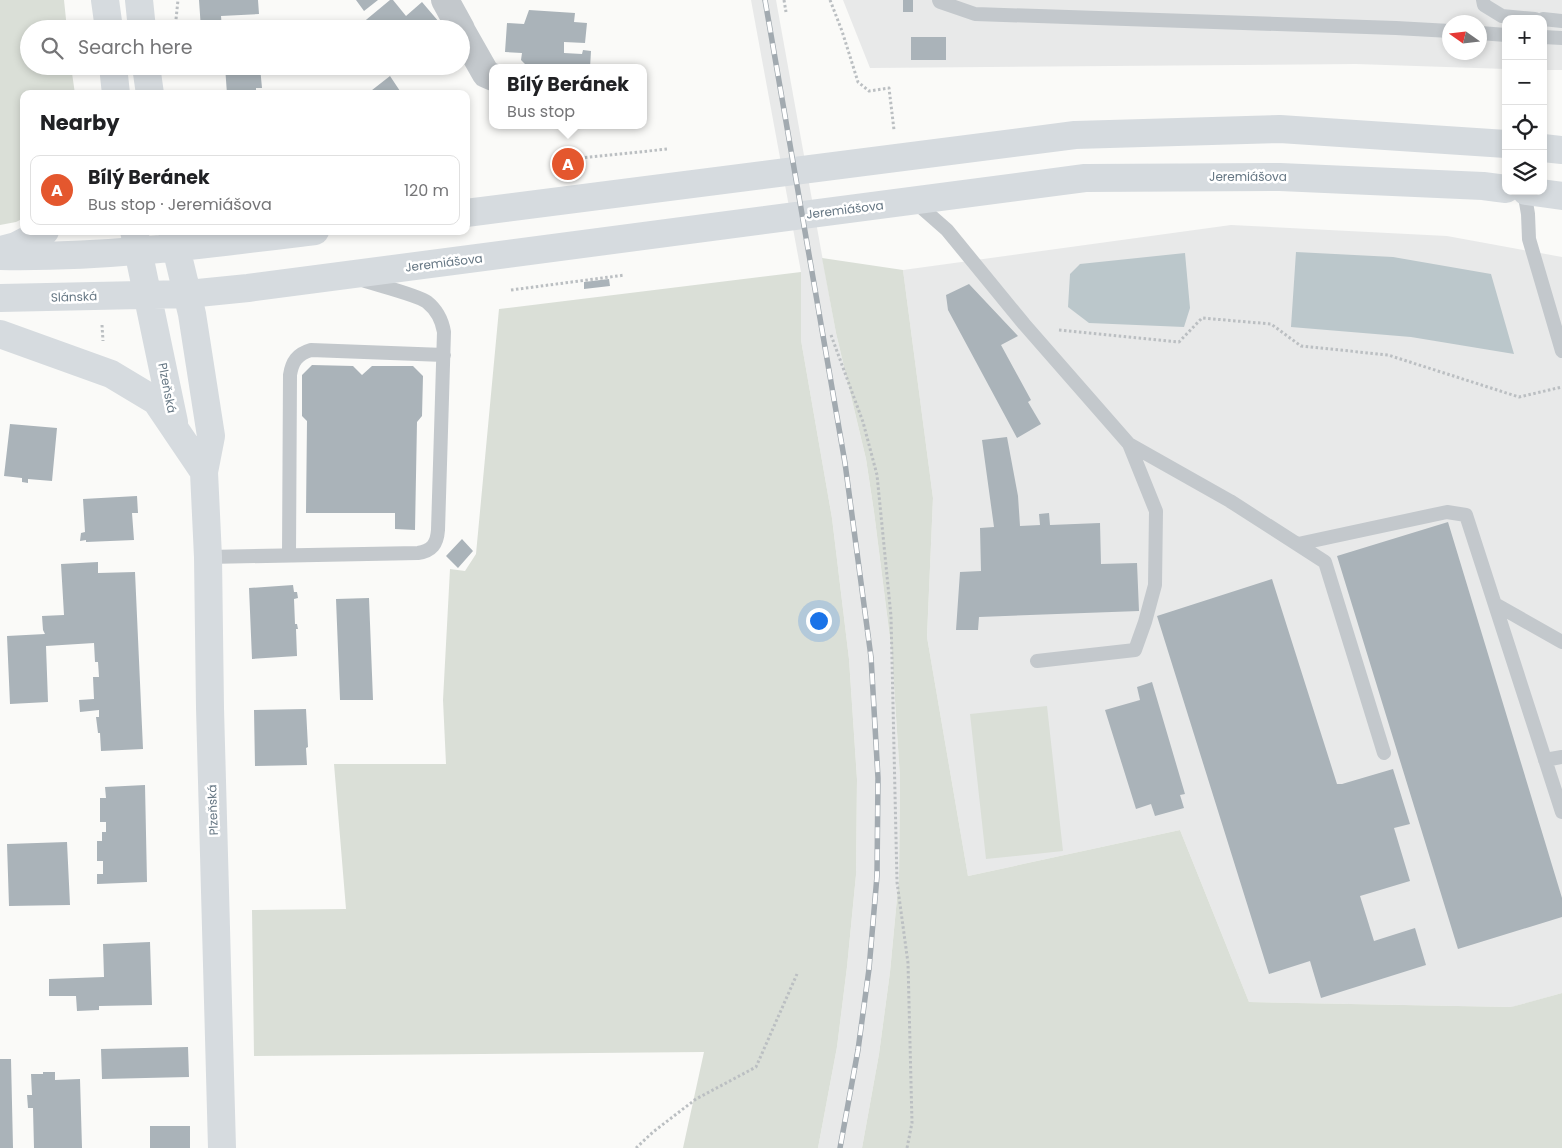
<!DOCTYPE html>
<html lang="en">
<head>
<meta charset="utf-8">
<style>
	:root { --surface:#fff; --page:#f6f6f6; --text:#202124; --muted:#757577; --line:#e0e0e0; --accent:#e4572e }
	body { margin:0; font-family:Poppins,sans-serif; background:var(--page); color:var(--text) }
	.controls { position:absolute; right:15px; top:15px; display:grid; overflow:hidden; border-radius:10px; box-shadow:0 2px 8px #0003 }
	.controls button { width:45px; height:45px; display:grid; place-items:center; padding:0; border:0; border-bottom:1px solid var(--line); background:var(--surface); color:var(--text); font:25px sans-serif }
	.compass { position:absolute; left:1442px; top:15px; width:45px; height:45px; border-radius:50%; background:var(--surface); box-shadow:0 2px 8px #0003; rotate:284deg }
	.you { position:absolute; left:818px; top:620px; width:18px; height:18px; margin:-12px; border:4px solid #fff; border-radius:50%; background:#1a73e8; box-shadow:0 0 0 8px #1a73e833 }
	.badge { display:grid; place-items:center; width:32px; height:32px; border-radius:50%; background:var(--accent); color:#fff; font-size:16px; font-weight:700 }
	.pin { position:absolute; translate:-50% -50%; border:2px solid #fff; box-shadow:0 1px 5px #0006 }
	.popup { position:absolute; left:489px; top:64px; width:158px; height:65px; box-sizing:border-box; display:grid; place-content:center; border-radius:10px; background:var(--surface); filter:drop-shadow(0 1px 4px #0005); font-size:16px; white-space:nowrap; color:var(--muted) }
	.popup b { font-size:19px; color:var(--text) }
	.popup::after { content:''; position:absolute; left:50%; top:100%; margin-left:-10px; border:10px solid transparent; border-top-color:var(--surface) }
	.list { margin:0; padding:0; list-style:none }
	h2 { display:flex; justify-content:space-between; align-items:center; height:65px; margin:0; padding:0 20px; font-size:21px }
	h2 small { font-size:16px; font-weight:400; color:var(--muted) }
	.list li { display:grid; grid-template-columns:32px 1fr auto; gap:15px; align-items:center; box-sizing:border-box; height:70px; margin:0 10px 10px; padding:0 10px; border:1px solid var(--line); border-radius:10px }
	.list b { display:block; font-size:19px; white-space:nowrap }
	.list p { margin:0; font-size:16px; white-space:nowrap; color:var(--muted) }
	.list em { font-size:16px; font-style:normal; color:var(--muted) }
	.icon { flex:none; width:28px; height:28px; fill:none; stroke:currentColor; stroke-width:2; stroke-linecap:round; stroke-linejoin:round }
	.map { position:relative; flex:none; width:1562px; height:1148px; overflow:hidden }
	.search { position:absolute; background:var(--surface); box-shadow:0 2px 8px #0003; left:20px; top:20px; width:450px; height:55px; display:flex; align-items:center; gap:12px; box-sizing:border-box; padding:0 18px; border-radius:28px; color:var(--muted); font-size:19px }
	.panel { position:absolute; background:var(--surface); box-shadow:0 2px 8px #0003; left:20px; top:90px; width:450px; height:145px; border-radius:10px }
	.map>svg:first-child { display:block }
</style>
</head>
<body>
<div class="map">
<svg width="1562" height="1148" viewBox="0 0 1562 1148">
	<rect width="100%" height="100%" fill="#fafaf8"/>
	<path fill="#e8e9e9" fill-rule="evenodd" d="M751,0H776L836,333L866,459L874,512L892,654L900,778L899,877L890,972L879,1054L862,1148H818L837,1047L847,967L856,875L857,779L849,659L832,518L801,340V272Z
		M843,0H1562V70H1543V19H1506V69L1356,64L870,68ZM1450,22H1480V52H1450Z
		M1231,225L1447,236L1562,257V993L1512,1007L1249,1002L1180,830L968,876L927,637L933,498L903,270Z"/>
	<path fill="#dadfd7" d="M0,0H64L67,29H29V66H71L75,94H24V218L16,222L0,225Z
		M822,258L903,270L933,498L927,637L968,876L1180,830L1249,1002L1511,1007L1562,993V1148H862L879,1054L890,972L899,877L900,778L892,654L874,512L866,459L836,333Z
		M801,272V340L832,518L849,659L857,779L856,875L847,967L837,1047L818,1148H683L704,1052L254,1056L252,910L346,909L334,764H446L443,700L450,569L465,571L476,554L499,309Z
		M1047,706L1063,851L986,859L970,714Z"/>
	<path fill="#bbc7cb" d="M1296,252L1393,257L1491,274L1514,354L1411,337L1291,327Z
		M1185,253L1190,308L1184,327L1089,323L1068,307L1070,274L1080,264Z"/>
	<path fill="#aab3b9" d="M199,0H258L259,14L221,16L222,29H201Z
		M356,0H378L364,11Z
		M390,0H393L406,16L422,2L439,22L431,29H355Z
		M903,0H913V12H903Z
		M529,10L575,13L574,22L587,23L585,43L564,42V53L582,54L583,50L591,51L590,68H525L526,65L521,60L522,53L505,52L507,23L524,24Z
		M911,37H946V60H911Z
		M225,66L260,67L262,88H256V94H227Z
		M390,76L400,91L398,94H367Z
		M609,279L610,286L584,289V282Z
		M969,284L1018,336L1001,345L1031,400L1028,402L1041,424L1017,438L948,310L946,295Z
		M312,365L353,366L362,375L372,366H413L423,376L422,416L417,422L415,530L395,529V513H306L307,421L302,416V375Z
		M10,424L57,428L52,481L28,479V483L22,482V478L4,476Z
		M1007,437L1018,496L1020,526L1040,525L1039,514L1049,513L1050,525L1100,523L1101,564L1137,563L1139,611L979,617L978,630H956L960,572L981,571L980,528L994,527L982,440Z
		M137,496L138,513H132L134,540L86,542V540L80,541L81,533L85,532L83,499Z
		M1448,522L1562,898V917L1458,949L1337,556Z
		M462,539L473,551L458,568L446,556Z
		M98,562V573L135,572L143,749L101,751L100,733H98L96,717H99V710L80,712L79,700L94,699L93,677H99L98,662H95L94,643L46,646L48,702L10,704L7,636L45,634L43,630L42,616L64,615L61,564Z
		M1272,579L1337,784H1342L1393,769L1410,824L1394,828L1410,881L1360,896L1374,941L1415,928L1426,965L1321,998L1310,961L1269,974L1157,616Z
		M293,585L294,592H297L298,598L294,599L295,624H297L298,629H296L297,656L252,659L249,588Z
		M369,598L373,700H340L336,599Z
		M1152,682L1185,794L1180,795L1184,808L1155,816L1151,804L1136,809L1105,710L1140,700L1137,687Z
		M306,709L308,747L306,748L307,765L255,766L254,710Z
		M145,785L147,882L97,884V874H103V861H97V841H102V832H106V822H100V798H106L105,787Z
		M67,842L70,905L9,906L7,844Z
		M150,942L152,1005L99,1006V1010L77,1011L76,996H49V979L104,977L103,944Z
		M188,1047L189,1077L102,1079L101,1049Z
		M0,1059H11L13,1148H0Z
		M43,1072H55V1080L80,1079L82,1148H34L33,1108H28L27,1095H32L31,1074H43Z
		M150,1126H190V1148H150Z"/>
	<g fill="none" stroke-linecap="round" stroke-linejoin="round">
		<path stroke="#bbbfc2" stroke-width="3" stroke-dasharray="2.5 2.5" stroke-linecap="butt" d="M784,0L786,12
			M830,0L842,31L858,82L869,91L889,88L894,130
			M175,29L178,0
			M560,160L668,149
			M511,290L625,275
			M102,325L103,341
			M1059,330L1179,342L1202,318L1271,324L1301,346L1388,355L1519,397L1562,387
			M831,335L863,422L877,475L891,616L897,882L908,963L912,1123L907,1148
			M636,1148L653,1132L696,1099L756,1067L797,974"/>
		<path stroke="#c3c8cc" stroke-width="14" d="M939,0L940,2L975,14L1396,28L1450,31
			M1483,0L1484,5L1502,16L1535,19
			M1543,19L1562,21
			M1480,33L1506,35
			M1543,37L1562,38
			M1524,191L1528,214L1529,239L1562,351
			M914,201L947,230L1024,324L1129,444L1230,501L1325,562L1384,753
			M1298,544L1447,512L1466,515L1562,812
			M289,555L290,375C292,362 297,354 311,350L444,355
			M208,557L418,553C432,551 437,544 438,530L444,332C442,320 437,310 427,302C418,295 373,284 359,279
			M1495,604L1562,642
			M1037,661L1135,650L1145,622L1155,585L1156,511L1129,444
			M1545,760L1562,757"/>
		<path stroke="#c3c8cc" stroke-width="28" d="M445,0L461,29
			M461,30L486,74L493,77"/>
		<path stroke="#d6dbdf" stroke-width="28" d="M105,0L109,29
			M139,0L142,29
			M113,66L116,94
			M146,66L150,94
			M1543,148L1562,150
			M1526,191L1562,196
			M466,213L1075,135L1280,129L1506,144
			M134,231L174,422
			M172,231L192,314L211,436L204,472L208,557L210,708L222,1148
			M1,250L16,246L45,231
			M0,256C106,258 210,244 315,231
			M0,298L188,294L248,288L1085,178L1280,177L1483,186L1506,189
			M0,334L111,374L156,401L204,472"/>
		<g stroke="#a2aab0" stroke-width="5.5">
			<path id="rail" d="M765,0L845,463L871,657L878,778L877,876L869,969L858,1050L840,1148"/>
		</g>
		<use href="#rail" stroke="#fff" stroke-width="4" stroke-dasharray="11" stroke-linecap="butt"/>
	</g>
	<g text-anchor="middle" stroke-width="5" stroke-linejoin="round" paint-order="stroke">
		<g font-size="12" fill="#657683" stroke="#fff">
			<text x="1248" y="181">Jeremiášova</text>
			<text transform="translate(845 210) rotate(-7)" y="4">Jeremiášova</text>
			<text transform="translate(444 263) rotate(-7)" y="4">Jeremiášova</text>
			<text transform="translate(74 297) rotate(-2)" y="4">Slánská</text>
			<text transform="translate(167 388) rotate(79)" y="4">Plzeňská</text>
			<text transform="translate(213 810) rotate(-92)" y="4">Plzeňská</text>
		</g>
	</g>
</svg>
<div class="controls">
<button>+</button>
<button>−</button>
<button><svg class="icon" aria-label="locate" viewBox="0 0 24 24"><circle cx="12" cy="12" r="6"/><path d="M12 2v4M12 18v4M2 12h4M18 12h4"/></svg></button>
<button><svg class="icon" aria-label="layers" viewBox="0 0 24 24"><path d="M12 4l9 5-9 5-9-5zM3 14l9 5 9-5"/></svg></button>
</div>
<svg class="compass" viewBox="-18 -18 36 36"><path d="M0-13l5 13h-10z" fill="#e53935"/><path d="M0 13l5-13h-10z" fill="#757577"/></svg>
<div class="you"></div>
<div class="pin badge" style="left:568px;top:164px">A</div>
<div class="popup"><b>Bílý Beránek</b>Bus stop</div>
<div class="search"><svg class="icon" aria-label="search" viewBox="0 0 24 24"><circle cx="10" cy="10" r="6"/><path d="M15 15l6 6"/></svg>Search here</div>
<section class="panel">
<h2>Nearby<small></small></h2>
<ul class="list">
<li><span class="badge">A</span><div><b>Bílý Beránek</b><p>Bus stop · Jeremiášova</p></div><em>120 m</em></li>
</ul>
</section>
</div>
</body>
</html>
